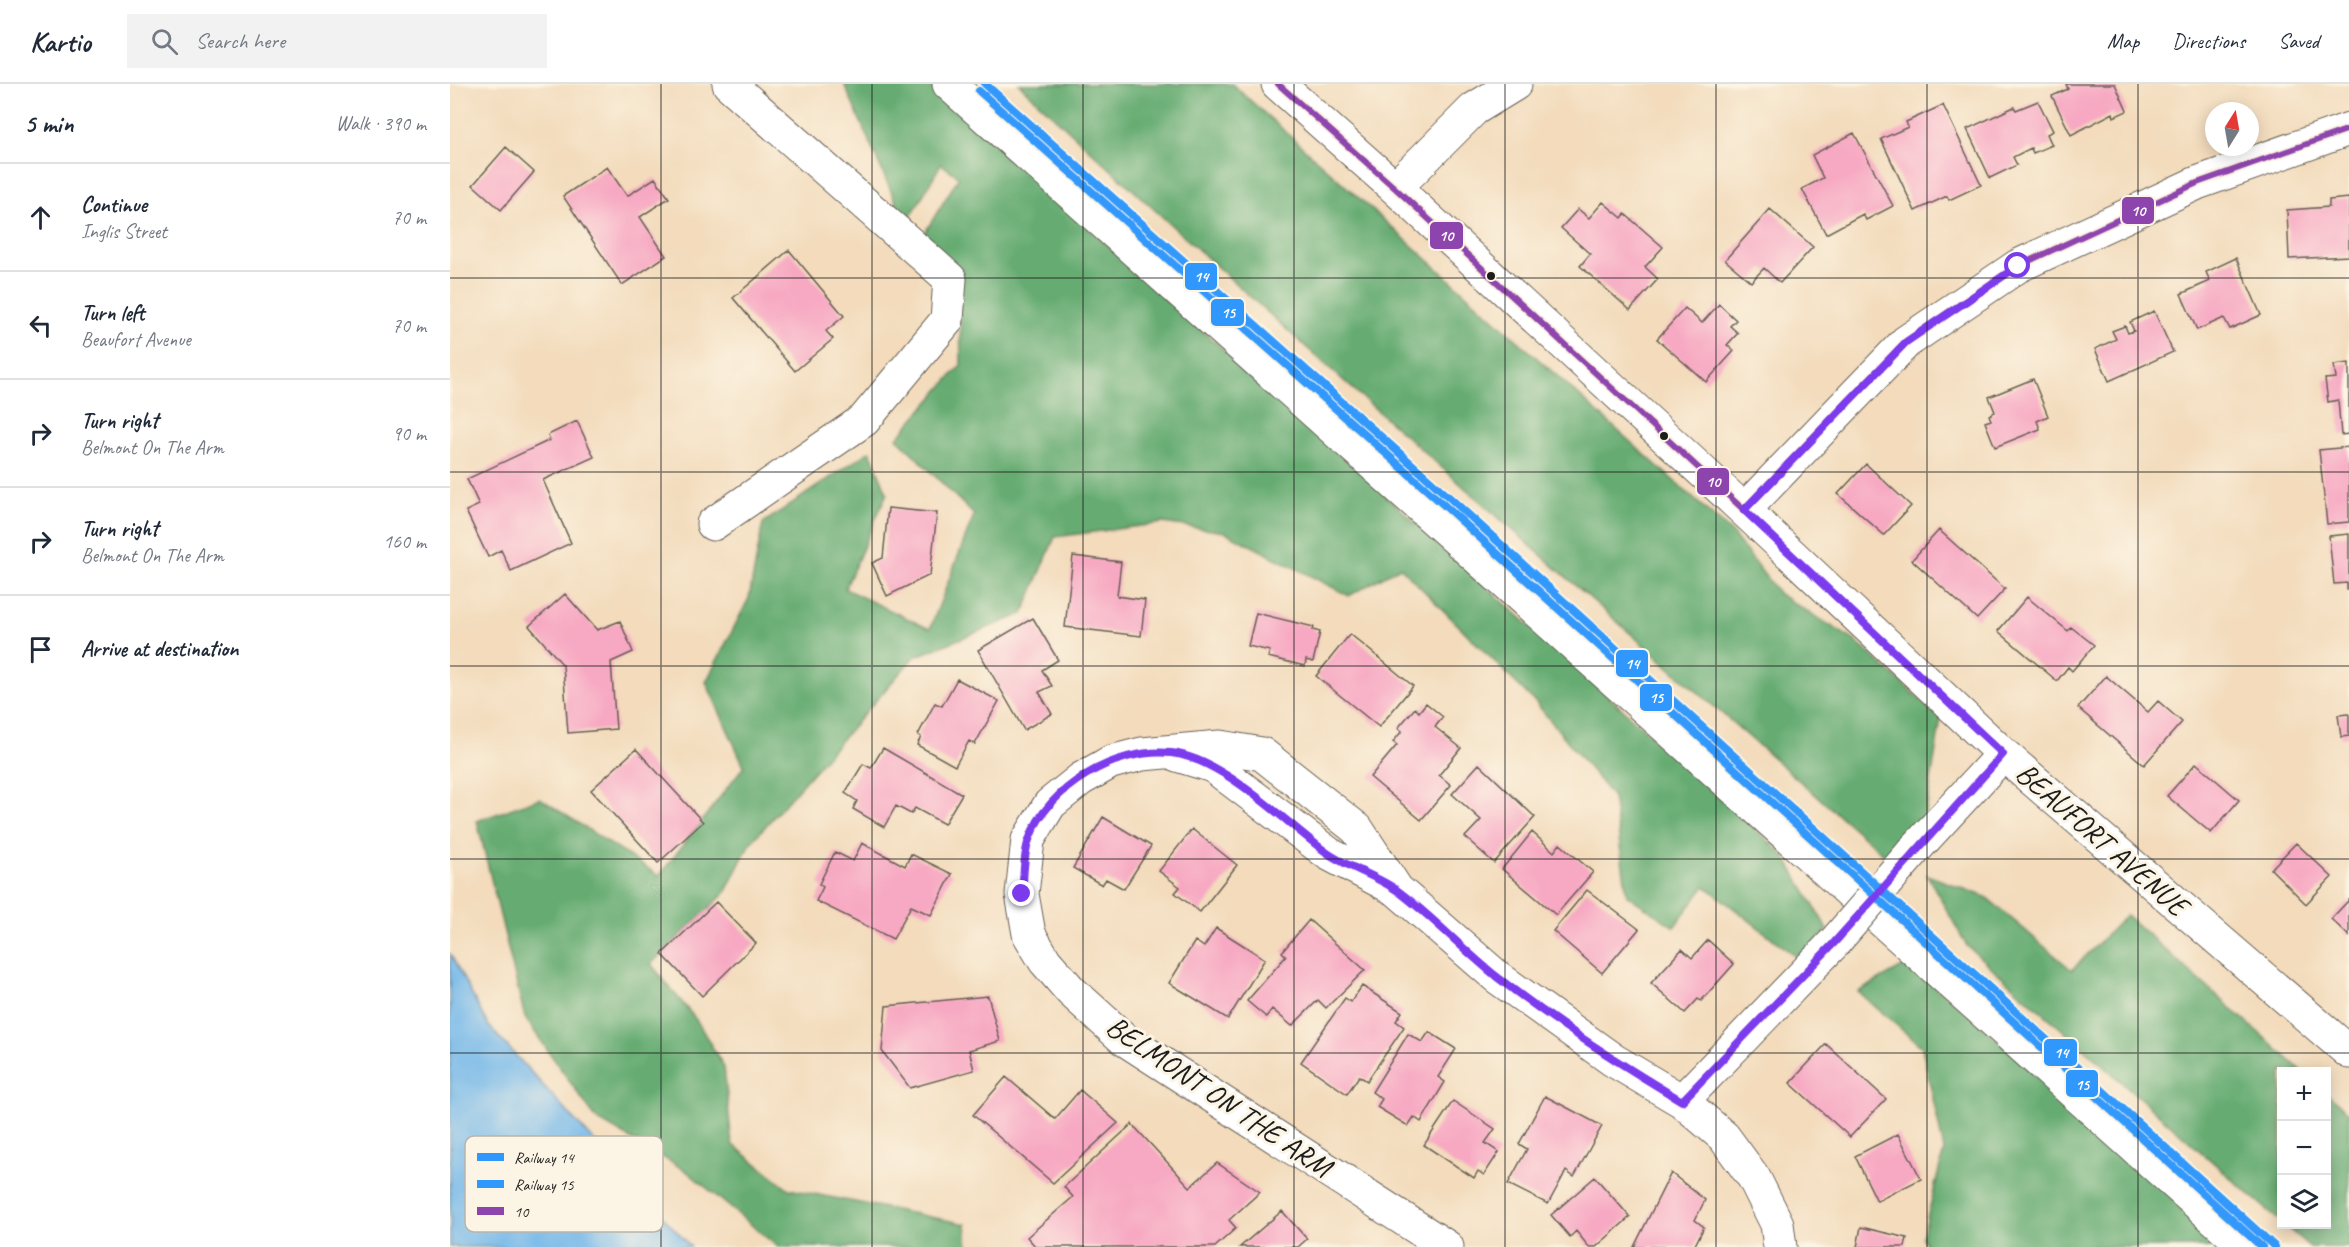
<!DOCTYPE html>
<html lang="en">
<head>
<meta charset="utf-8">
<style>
	:root { --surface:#fff; --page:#f2f2f3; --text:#1f2937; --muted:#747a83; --line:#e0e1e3 }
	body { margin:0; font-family:Caveat,sans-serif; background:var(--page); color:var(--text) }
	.controls { position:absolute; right:18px; bottom:18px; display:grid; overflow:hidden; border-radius:0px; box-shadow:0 3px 15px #0003 }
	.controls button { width:54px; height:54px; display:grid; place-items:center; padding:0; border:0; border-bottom:2px solid var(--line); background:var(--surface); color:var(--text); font:30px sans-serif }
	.compass { position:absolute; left:1755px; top:18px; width:54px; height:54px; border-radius:50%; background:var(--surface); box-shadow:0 3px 15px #0003; rotate:11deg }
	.stop { position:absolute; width:18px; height:18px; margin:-14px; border:4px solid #7c3aed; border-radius:50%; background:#fff }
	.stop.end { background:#7c3aed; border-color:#fff; box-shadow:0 2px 6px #0008 }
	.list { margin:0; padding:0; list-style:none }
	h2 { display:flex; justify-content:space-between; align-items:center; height:78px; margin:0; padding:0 24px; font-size:26px }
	h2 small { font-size:20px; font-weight:400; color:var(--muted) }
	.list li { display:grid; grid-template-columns:39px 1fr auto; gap:18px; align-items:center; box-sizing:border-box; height:108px; padding:0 24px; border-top:2px solid var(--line) }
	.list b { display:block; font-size:22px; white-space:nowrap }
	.list p { margin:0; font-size:20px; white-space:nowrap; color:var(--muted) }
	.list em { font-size:20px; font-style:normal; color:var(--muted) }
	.icon { flex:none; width:33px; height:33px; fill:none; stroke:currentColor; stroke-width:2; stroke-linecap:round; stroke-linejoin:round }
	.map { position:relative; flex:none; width:1899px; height:1163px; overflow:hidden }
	header { display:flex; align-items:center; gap:36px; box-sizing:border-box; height:84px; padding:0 30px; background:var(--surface); border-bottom:2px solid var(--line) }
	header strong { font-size:28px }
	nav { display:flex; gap:33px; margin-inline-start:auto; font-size:21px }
	.search { width:420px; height:54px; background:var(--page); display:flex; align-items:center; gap:15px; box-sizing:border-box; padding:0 21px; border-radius:0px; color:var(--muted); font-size:22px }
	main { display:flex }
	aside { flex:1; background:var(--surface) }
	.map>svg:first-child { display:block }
</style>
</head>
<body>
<header>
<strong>Kartio</strong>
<div class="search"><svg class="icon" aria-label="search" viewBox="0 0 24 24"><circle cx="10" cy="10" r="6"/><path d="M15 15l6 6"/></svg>Search here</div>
<nav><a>Map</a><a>Directions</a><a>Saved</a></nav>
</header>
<main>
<aside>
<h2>5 min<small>Walk · 390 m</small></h2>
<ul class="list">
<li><svg class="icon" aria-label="ahead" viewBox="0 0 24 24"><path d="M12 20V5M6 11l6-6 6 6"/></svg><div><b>Continue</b><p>Inglis Street</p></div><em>70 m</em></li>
<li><svg class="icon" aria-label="left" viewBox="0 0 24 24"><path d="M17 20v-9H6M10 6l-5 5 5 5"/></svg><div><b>Turn left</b><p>Beaufort Avenue</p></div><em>70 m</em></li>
<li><svg class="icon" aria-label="right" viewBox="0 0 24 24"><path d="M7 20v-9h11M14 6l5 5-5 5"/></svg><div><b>Turn right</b><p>Belmont On The Arm</p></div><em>90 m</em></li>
<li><svg class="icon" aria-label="right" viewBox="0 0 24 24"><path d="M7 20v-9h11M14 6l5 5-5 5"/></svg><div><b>Turn right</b><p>Belmont On The Arm</p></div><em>160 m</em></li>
<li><svg class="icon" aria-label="arrive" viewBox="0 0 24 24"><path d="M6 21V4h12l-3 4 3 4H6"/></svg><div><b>Arrive at destination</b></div></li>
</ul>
</aside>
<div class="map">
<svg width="1899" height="1163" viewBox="0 0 1899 1163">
	<rect width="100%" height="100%" fill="#fcf5e5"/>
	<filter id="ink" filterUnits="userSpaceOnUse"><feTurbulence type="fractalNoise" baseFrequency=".0167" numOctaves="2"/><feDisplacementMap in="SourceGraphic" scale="12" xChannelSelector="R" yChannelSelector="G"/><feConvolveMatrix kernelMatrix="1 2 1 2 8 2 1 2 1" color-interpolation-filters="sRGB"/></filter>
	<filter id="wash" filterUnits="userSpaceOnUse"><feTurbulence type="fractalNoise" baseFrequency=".008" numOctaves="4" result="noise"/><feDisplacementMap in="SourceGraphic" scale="24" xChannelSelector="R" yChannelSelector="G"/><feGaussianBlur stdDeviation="1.35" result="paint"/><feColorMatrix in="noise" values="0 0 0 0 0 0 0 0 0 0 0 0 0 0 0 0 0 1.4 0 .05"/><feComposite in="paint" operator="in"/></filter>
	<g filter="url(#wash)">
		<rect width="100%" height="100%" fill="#f3dbbc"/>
		<path fill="#66ac72" stroke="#416447" stroke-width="1.5" d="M394,0H479L1334,771L1378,846L1349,875L1255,802L1224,843L1177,811L1163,713L1086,619L950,483L899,512L775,448L713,439L605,453L573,530L464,573L299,761L275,809L201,880L247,937L274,983L282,1060L339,1105L516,1140L518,1163H328L235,1086L146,1035L75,934L27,737L90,714L209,792L294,682L256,598L299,514L313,439L420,367L437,409L395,505L480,545L524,431L447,354L511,281L509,186L472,153L509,93L491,80L456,141Z
			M569,0H782L1282,449L1329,510L1404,556L1491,634L1476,728L1438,774C1146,519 852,266 569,0Z
			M1477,791L1536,813L1622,886L1676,831L1852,987L1832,988L1831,1138L1517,862Z
			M1456,881L1509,921L1778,1163H1478L1472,1154L1494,1066L1472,963L1408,908Z
			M1877,1009L1899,1029V1163H1860L1834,1141L1876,1140Z"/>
		<path fill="#73b7e9" stroke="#486a82" stroke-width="1.5" d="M0,869L38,941L241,1163H0Z"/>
		<g id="blocks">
			<path fill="#f7a8c2" d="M1616,0H1665L1677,27L1664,33L1663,29L1621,51L1602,12L1618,5Z
				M1588,17L1603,47L1597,50L1602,61L1583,69L1581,64L1563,73L1567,81L1540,94L1517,45L1564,23L1566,26Z
				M1493,21L1531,101L1499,116L1497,112L1465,127L1431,55L1458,43L1456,38Z
				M1404,49L1443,122L1416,136L1413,130L1376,150L1352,105L1373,94L1362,71Z
				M56,63L84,88L51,126L23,101Z
				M157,83L177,112L205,94L219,114L190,133L216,172L172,201L113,112Z
				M1899,114V172L1839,175L1837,126L1879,123V116Z
				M1153,118L1172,134L1175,130L1213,163L1195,183L1208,195L1180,226L1130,182L1140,170L1111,144L1128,125L1139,134Z
				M1320,125L1363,163L1330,199L1314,184L1301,198L1275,176Z
				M339,166L394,232L376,247L383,255L345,287L283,214Z
				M1786,174L1811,231L1780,245L1774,234L1747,246L1731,210L1760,197L1756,188Z
				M1269,220L1286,236L1280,242L1288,249L1277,261L1284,267L1256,298L1207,255L1235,224L1252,239Z
				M1704,227L1723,268L1659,297L1645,265L1666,255L1662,247L1675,242L1678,249L1684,247L1680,238Z
				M1899,279V350L1891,351L1888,316L1878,318L1875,295L1886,294L1884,281Z
				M1583,295L1598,332L1587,337L1590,345L1545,363L1535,338L1541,336L1539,331L1545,328L1539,313Z
				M127,337L144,373L93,396L121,459L61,487L51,466L38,473L16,427L29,421L17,395L100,356L98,351Z
				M1899,363V438L1877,440L1869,366Z
				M1416,380L1461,422L1434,451L1388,410Z
				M438,424L487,429L480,491L437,512L422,479L433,474Z
				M1489,446L1555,505L1527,535L1462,476Z
				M1899,450V506H1897V499L1884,500L1879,452Z
				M623,472L671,478L667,512L695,516L691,552L615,543Z
				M115,510L147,546L170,537L183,568L161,578L166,645L118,649L113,581L79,542Z
				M1577,513L1618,547L1621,543L1644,561L1622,587L1618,583L1607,597L1548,547Z
				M806,529L864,543L863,546L870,548L863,578L856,576L855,582L818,573L820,567L798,562Z
				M583,534L608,576L592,586L602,602L589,608L602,630L574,646L528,566Z
				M900,550L963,602L929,643L866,592Z
				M1656,592L1698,628L1708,617L1732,638L1694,681L1628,624Z
				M507,595L549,617L525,660L519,657L505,682L467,661L471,653L468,651L485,619L492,622Z
				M976,619L993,633L985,643L1011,664L989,691L1001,701L971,736L920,693L947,661L943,658L952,647L948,644L965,624L969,628Z
				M1899,630V652L1891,653L1888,631Z
				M433,664L512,710L494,740L465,724L461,730L446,722L434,743L403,725L407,717L395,709L413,680L421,684Z
				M186,665L253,738L208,779L141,706Z
				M1746,679L1789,716L1761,749L1717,712Z
				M1029,680L1085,733L1044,779L1015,753L1031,736L1002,710Z
				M653,733L701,762L674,805L656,795L652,801L623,784Z
				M742,745L787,781L750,828L725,809L730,803L709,787Z
				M1082,748L1104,768L1110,760L1143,788L1106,831L1052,785Z
				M412,759L455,782L461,770L502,790L481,831L461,822L443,855L366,817L373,803L369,800L385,768L403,777Z
				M1846,759L1882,793L1856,820L1821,785Z
				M1137,806L1189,845L1152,889L1103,847Z
				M1899,816V852L1881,835Z
				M266,818L306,859L252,912L212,870Z
				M859,836L915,886L876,924L868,916L842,942L822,925L816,933L797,917L836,872L832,868Z
				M766,844L815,875L778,935L719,899L745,857L754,863Z
				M1258,856L1284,880L1251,917L1248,915L1235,929L1201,899L1232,865L1242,874Z
				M912,902L952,928L946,937L954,943L917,997L909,992L897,1010L851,978L895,914L901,918Z
				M538,912L550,957L519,966L524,986L460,1004L432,967L436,922Z
				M979,948L1006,965L988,993L995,998L971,1038L964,1033L958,1042L927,1023L932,1015L922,1008L958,950L972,958Z
				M1376,960L1436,1015L1400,1053L1340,999Z
				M556,993L605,1035L630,1006L668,1039L603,1099L523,1031Z
				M1095,1012L1152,1042L1124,1093L1116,1087L1098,1120L1058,1100L1077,1065L1069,1060Z
				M1003,1017L1045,1045L1035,1059L1049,1068L1034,1091L1028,1087L1024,1094L974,1061Z
				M682,1040L740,1103L767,1079L810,1108L779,1136L786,1144L765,1163H586L577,1153L623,1113L614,1103Z
				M1448,1050L1471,1095L1427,1117L1405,1072Z
				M1221,1089L1255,1116L1245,1136L1254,1143L1244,1163H1184Z
				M1145,1093L1180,1133L1146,1163H1139L1126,1147L1120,1153L1101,1131Z
				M832,1127L857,1155L848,1163H790Z
				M1411,1143L1457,1154L1455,1163H1407Z"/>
		</g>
	</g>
	<g filter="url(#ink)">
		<use href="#blocks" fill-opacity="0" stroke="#675f54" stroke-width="1.5"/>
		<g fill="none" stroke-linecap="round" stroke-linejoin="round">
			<g stroke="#675f54" stroke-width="35">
				<path id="minor" d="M499,0L1796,1163
					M828,0L945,104L1294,426L1553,670L1899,968
					M945,104L1024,25L1065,0
					M1294,426L1456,258L1568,182L1747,99L1899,45
					M263,440L414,336L497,236L500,195L279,0
					M727,671L763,682L879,770L947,806L1047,893L1163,976L1232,1017L1274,1053L1304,1094L1327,1140L1330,1163
					M1467,763L1553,670
					M947,806L907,745L812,670L770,663L692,670L661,678L631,695L600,720L578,756L572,810L579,850L595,877L621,907L674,955L997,1163
					M1232,1017L1383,860"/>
			</g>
			<use href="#minor" stroke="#fff" stroke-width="33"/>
			<g stroke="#675f54" stroke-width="35" stroke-linecap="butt">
				<path id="minor-bridge" d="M1383,860L1467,763"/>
			</g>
			<use href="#minor-bridge" stroke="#fff" stroke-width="33"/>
			<g stroke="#fcf5e5" stroke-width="10">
				<path id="bus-1" d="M828,0L945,104L1294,426L1456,258L1568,182L1747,99L1899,45"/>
			</g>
			<use href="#bus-1" stroke="#8e44ad" stroke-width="6"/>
			<g stroke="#fcf5e5" stroke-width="12">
				<path id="rail-1" d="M535,0L1001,415L1825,1163"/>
			</g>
			<g stroke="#fcf5e5" stroke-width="12">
				<path id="rail-2" d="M529,7L995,422L1812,1163"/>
			</g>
			<use href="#rail-1" stroke="#3098fc" stroke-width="8"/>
			<use href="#rail-2" stroke="#3098fc" stroke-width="8"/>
		</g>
	</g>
	<g fill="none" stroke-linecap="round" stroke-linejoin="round" filter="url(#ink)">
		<path stroke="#7c3aed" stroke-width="8" d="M572,810C574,793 573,771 579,756C597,703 667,663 721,669C772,674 835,738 876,768C898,784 926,791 948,807C983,833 1013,866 1047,893C1106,939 1168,979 1232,1017L1383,860L1553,670L1294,426L1456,258L1568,182"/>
	</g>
	<path fill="none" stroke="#1c1c1c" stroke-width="1.5" stroke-opacity="0.55" d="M211,0V1163M422,0V1163M633,0V1163M844,0V1163M1055,0V1163M1266,0V1163M1477,0V1163M1688,0V1163M0,194H1899M0,388H1899M0,582H1899M0,775H1899M0,969H1899"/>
	<g fill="#1c1c1c" stroke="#fcf5e5" stroke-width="2">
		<circle cx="1041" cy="192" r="5"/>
		<circle cx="1214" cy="352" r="5"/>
	</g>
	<g text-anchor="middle" stroke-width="6" stroke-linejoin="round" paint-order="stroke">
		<g font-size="30" fill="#1c1c1c" stroke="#fcf5e5">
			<text transform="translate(1652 755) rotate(41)" y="10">BEAUFORT AVENUE</text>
			<text transform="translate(769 1012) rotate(34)" y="10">BELMONT ON THE ARM</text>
		</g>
	</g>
	<rect x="15" y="1052" width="198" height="96" rx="9" fill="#fcf5e5" stroke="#b9b4a9" stroke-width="1.5"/>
	<rect x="27" y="1069" width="27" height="8" fill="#3098fc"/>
	<rect x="27" y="1096" width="27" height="8" fill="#3098fc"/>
	<rect x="27" y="1123" width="27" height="8" fill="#8e44ad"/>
	<g font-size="16" fill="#1c1c1c">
		<text x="64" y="1079">Railway 14</text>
		<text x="64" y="1106">Railway 15</text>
		<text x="64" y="1133">10</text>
	</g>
	<g stroke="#fcf5e5" stroke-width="2">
		<rect x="1671" y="112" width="34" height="29" rx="6" fill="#8e44ad"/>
		<rect x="979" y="137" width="35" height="29" rx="6" fill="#8e44ad"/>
		<rect x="734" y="178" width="34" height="29" rx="6" fill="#3098fc"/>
		<rect x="760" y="214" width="35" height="29" rx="6" fill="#3098fc"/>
		<rect x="1246" y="383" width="34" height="29" rx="6" fill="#8e44ad"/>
		<rect x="1165" y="565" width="34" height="29" rx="6" fill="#3098fc"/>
		<rect x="1189" y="599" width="34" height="29" rx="6" fill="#3098fc"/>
		<rect x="1593" y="954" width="35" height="29" rx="6" fill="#3098fc"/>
		<rect x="1615" y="985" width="34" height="29" rx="6" fill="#3098fc"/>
	</g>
	<g font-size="16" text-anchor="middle" font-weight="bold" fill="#fff">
		<text x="1688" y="132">10</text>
		<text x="996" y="157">10</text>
		<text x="751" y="198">14</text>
		<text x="778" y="234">15</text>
		<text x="1263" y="403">10</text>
		<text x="1182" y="585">14</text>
		<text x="1206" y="619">15</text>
		<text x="1611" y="974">14</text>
		<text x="1632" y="1006">15</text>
	</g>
</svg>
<div class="controls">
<button>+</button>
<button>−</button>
<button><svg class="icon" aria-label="layers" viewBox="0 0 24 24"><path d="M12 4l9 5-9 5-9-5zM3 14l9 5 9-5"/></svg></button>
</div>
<svg class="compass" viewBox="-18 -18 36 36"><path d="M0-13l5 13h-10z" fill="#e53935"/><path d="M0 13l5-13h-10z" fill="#747a83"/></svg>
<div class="stop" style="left:1568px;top:182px"></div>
<div class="stop end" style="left:572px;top:810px"></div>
</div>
</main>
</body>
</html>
